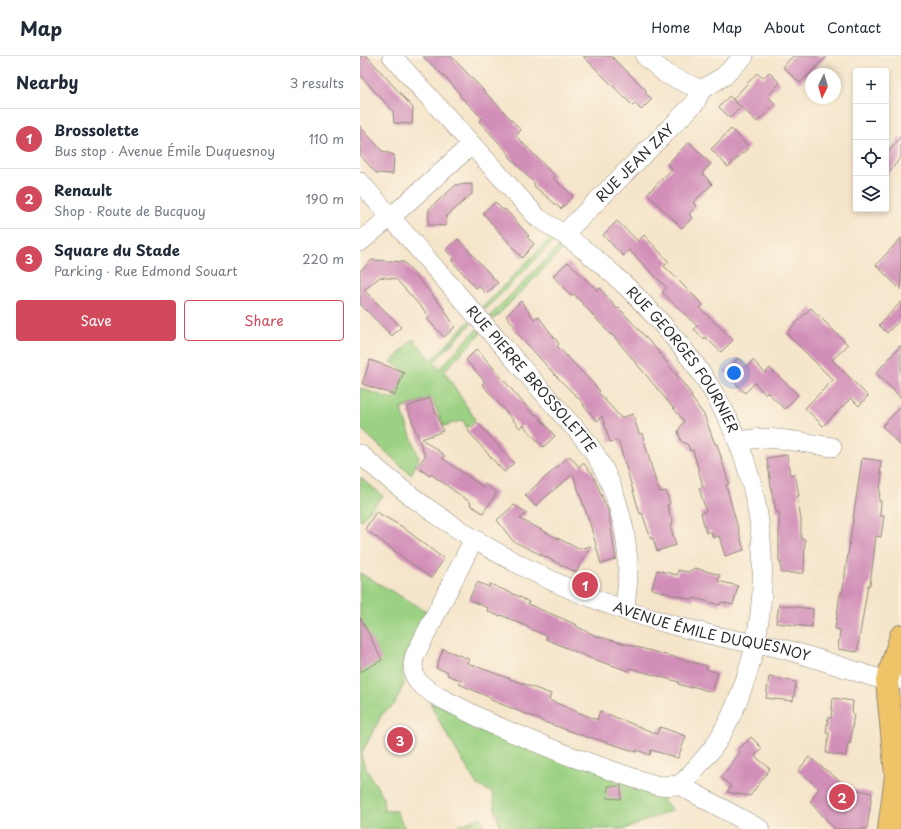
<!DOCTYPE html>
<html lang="en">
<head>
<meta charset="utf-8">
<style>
	:root { --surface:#fff; --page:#f6f6f7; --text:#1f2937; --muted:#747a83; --line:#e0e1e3; --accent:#d1495b }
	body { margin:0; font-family:"Playpen Sans",sans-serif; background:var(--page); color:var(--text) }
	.controls { position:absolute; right:12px; top:12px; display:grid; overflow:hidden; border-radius:4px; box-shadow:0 2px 6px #0003 }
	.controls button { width:36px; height:36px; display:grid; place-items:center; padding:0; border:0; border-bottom:1px solid var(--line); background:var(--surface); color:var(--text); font:20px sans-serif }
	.compass { position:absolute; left:445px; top:12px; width:36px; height:36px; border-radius:50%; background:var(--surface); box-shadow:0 2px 6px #0003; rotate:185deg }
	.you { position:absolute; left:374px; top:317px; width:14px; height:14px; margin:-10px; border:3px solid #fff; border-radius:50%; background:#1a73e8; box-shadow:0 0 0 6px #1a73e833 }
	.badge { display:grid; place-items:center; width:26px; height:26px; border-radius:50%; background:var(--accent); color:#fff; font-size:13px; font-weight:700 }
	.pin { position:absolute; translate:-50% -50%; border:2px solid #fff; box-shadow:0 1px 4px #0006 }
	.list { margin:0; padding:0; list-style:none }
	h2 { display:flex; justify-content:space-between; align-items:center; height:52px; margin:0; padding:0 16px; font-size:17px }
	h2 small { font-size:13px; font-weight:400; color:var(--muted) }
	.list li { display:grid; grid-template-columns:26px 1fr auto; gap:12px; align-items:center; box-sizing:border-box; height:60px; padding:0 16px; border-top:1px solid var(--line) }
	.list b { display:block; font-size:15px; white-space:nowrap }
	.list p { margin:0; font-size:13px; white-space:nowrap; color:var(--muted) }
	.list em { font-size:13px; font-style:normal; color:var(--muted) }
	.actions { display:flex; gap:8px; padding:12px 16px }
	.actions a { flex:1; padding:9px 0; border:1px solid var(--accent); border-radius:4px; text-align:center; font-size:14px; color:var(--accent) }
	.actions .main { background:var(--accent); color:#fff }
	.icon { flex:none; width:22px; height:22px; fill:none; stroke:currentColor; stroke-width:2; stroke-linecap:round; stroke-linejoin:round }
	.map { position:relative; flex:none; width:541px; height:773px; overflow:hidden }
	header { display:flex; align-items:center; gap:24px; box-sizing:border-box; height:56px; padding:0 20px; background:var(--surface); border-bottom:1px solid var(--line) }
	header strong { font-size:19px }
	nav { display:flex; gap:22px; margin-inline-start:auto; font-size:14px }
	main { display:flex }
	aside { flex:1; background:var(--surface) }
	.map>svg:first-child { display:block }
</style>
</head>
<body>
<header>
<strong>Map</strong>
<nav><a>Home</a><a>Map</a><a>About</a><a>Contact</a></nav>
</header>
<main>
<aside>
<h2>Nearby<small>3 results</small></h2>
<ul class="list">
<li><span class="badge">1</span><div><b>Brossolette</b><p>Bus stop · Avenue Émile Duquesnoy</p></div><em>110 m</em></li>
<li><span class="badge">2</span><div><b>Renault</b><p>Shop · Route de Bucquoy</p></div><em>190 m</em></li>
<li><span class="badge">3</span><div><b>Square du Stade</b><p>Parking · Rue Edmond Souart</p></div><em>220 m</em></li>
</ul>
<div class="actions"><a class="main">Save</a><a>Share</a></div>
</aside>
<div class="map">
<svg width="541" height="773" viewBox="0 0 541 773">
	<rect width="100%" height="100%" fill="#fcf5e5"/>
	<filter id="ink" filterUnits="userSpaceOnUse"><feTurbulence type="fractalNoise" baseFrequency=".025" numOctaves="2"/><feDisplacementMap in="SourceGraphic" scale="8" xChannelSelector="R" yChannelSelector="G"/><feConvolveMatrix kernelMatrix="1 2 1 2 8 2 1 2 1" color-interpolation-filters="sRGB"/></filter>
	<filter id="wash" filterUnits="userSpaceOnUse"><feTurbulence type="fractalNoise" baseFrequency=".012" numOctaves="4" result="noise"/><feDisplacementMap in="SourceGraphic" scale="16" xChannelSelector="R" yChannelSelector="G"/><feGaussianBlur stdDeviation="0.9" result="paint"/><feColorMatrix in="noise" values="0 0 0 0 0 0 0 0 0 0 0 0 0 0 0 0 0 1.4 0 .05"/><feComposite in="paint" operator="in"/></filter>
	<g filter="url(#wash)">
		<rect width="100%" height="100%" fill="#f5e5ca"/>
		<path fill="#9bd183" stroke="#637e57" d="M191,181L194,185L126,253L123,251Z
			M200,189L204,192L142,255L134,263L130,260Z
			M109,265L112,267L74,306L80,312L117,273L121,277L84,315L115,363L107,372L103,364L84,370L71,341L41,353L59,402L51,419L0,372V332L34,344L45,315L31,306L53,283L72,304Z
			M0,421L23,440L0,465Z
			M0,517L66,555L46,598L42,612L44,628L34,649L22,658L1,699L6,713L23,741L24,755H36L45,773H0Z
			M70,646L293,735L313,754L265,773H141L135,753L133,737L117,729L79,665Z
			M121,761L126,773H91Z"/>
		<g id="blocks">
			<path fill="#d18eb8" d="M0,0H7L53,52L52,68L34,67L33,55L0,19Z
				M63,0H91L161,74L156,80L195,120L193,122L213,140L201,153L174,130L175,128L149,100L150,99L119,65L122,62L99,39L100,38L89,25Z
				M223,0H251L287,35L285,37L292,43L281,54L275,47L273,50Z
				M433,0H467L440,27L423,11Z
				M409,16L420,27L408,40L415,48L397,66L373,43L397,17L403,22Z
				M369,40L381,51L370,62L359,51Z
				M0,70L22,95L34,99L33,118L16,117L0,99Z
				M371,73L389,91L368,111L351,93Z
				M541,80V101L526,120V99Z
				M329,86L351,108L342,117L352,128L333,147L337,150L329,158L332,162L322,172L287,138L312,113L307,108Z
				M112,128V138L86,161V170L68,169L69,153L96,129Z
				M135,146L143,154L145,153L169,180L167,181L174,188L162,202L123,157Z
				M257,165L278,185L284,179L309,206L304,210L343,249L340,252L373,284L361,296L345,281L344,283L334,273L337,270L302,236L307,232L269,194L263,200L243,179Z
				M541,182V234L516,209Z
				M98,183L138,227L126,238L119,230L116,232L92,205L94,203L86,194Z
				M12,204L44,206L82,250L95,271L84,281L67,263L70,261L36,223L20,221L4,234L41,271L32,280L0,248V215Z
				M208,206L237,234L240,232L257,253L259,252L298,295L332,339L331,341L344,359L355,388H357L369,428L366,429L384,494L365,500L359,480L353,482L351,475L346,477L341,457L346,455L339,432L343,431L333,394L330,395L328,389L321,385L318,375L324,365L252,278L251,279L214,238L211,240L193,220Z
				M161,245L174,263L178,260L199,288L197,290L240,335L238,336L261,362L273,358L279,378L282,377L297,430L300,436L306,435L310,448L307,449L313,468L310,469L316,489L297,495L293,482L291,483L282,457L280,458L258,384L250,386L242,360L237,365L223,349L224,348L194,318L153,272L155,270L146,260Z
				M541,246V263L527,277L519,269Z
				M451,252L488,289L472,304L508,340L499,350L491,342L463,370L445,352L473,324L426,277Z
				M541,289V342L516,317Z
				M117,293L159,342L174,359L176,358L195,380L183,391L163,369L160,372L122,328L125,326L106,304Z
				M378,302L387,311L393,304L405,317L410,312L438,339L425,353L407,336L405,338L395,327L385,337L364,315Z
				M10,304L44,316L35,339L2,328Z
				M70,342L83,375L62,383L84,399L82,402L123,431L125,428L137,437L123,457L110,449L111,447L71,418L70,420L57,411L65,400L47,351Z
				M541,351V390L522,370Z
				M117,366L154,407L144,416L108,375Z
				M427,399L430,419L435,418L439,440H437L441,464V483H445L444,517H421V506H419V456H416L414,444H413L407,402Z
				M210,400L219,411L223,407L232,417L248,455L256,503L241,508L231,471L213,418L175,450L165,439Z
				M502,402L521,405L520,417H522L519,445H521L520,460H524L521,481L516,480L510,529H508L497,596L478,593L480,574L475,573L480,538L482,539Z
				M154,449L167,457L160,463L219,493L231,490L216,516L153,485L137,464Z
				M16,456L41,470L84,503L71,522L5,473Z
				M335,512L360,519L358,525L378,530L373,549L361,546L360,549L334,542L333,544L292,533L297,514L317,519L318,514L328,516Z
				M117,526L129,531L130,528L158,540L169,546L168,548L217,569L216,570L236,580L347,610L346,613L358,617L352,636L332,630V632L318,628L319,626L270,612L269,615L230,602L186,583L187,580L168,572V571L141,559L140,560L134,558L127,555L128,552L109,544Z
				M419,549L453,553L452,571L416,567Z
				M0,561L22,604L0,616Z
				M83,593L109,603L107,607L191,638L189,644L237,664L240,655L297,678L300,671L326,680L318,702L291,694L290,699L277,694V696L230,681V682L181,665V664L131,644V642L99,628L101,624L87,619L88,616L76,612Z
				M409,621L436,626L433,645L406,642Z
				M473,642L493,645L492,657L494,658L490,688L488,687L486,700L466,697L469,677H466L468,662H471Z
				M391,681L402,692L395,700L410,713L390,740L367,736L371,730L361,722L380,696L378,694Z
				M449,701L489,732L512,737L507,773H475L450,746L459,732L438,715Z
				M248,730H261V743L247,742Z"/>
		</g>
	</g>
	<g filter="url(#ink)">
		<use href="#blocks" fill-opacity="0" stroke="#90887a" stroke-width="1"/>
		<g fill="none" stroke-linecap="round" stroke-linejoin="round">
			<g stroke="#90887a" stroke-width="20">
				<g id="minor">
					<path id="s1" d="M32,0L178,162C212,182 241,206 270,234C303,267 335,303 358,344C416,445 418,580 360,681C351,697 336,712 324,725L319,729L299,730L273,722L207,699L134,669L73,638L58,626L54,618L53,608L55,599L114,483"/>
					<path d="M285,0L306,18L341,34L364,20L384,0"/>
					<path id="s2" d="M0,126L208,365C256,410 277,490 264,553"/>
					<path id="s3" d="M205,177L335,47L341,34"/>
					<path d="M0,186L40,153L111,89"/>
					<path d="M379,386C407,377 443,387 472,391"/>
					<path id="s4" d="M0,398C87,476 190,533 302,566C326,573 351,579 375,584C391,587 408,588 423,593C458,602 492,615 527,625L541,623"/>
					<path d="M319,729L400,773"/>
				</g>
			</g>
			<g stroke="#90887a" stroke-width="24">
				<path id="major" d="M536,719L527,625L541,580
					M529,773L538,705"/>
			</g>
			<use href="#minor" stroke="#fff" stroke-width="19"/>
			<use href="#major" stroke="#efc469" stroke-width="22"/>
		</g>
	</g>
	<g text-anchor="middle" stroke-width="3" stroke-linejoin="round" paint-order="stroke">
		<g font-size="14" fill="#2b2b2b" stroke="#fcf5e5">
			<text dy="5" stroke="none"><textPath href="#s3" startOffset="99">RUE JEAN ZAY</textPath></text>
			<text dy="5" stroke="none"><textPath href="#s1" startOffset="423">RUE GEORGES FOURNIER</textPath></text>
			<text dy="5" stroke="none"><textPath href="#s2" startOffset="261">RUE PIERRE BROSSOLETTE</textPath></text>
			<text dy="5" stroke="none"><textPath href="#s4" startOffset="399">AVENUE ÉMILE DUQUESNOY</textPath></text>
		</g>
	</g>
</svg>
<div class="controls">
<button>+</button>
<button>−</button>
<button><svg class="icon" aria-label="locate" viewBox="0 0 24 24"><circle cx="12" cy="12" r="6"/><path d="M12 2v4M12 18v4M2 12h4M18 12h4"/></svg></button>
<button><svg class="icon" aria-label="layers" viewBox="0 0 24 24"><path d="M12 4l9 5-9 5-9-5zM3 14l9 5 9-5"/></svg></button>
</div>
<svg class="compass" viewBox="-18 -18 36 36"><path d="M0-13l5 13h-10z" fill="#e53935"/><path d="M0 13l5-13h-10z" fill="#747a83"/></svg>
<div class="you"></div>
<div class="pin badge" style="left:225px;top:529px">1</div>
<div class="pin badge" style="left:482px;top:741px">2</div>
<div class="pin badge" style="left:40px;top:684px">3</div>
</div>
</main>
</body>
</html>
